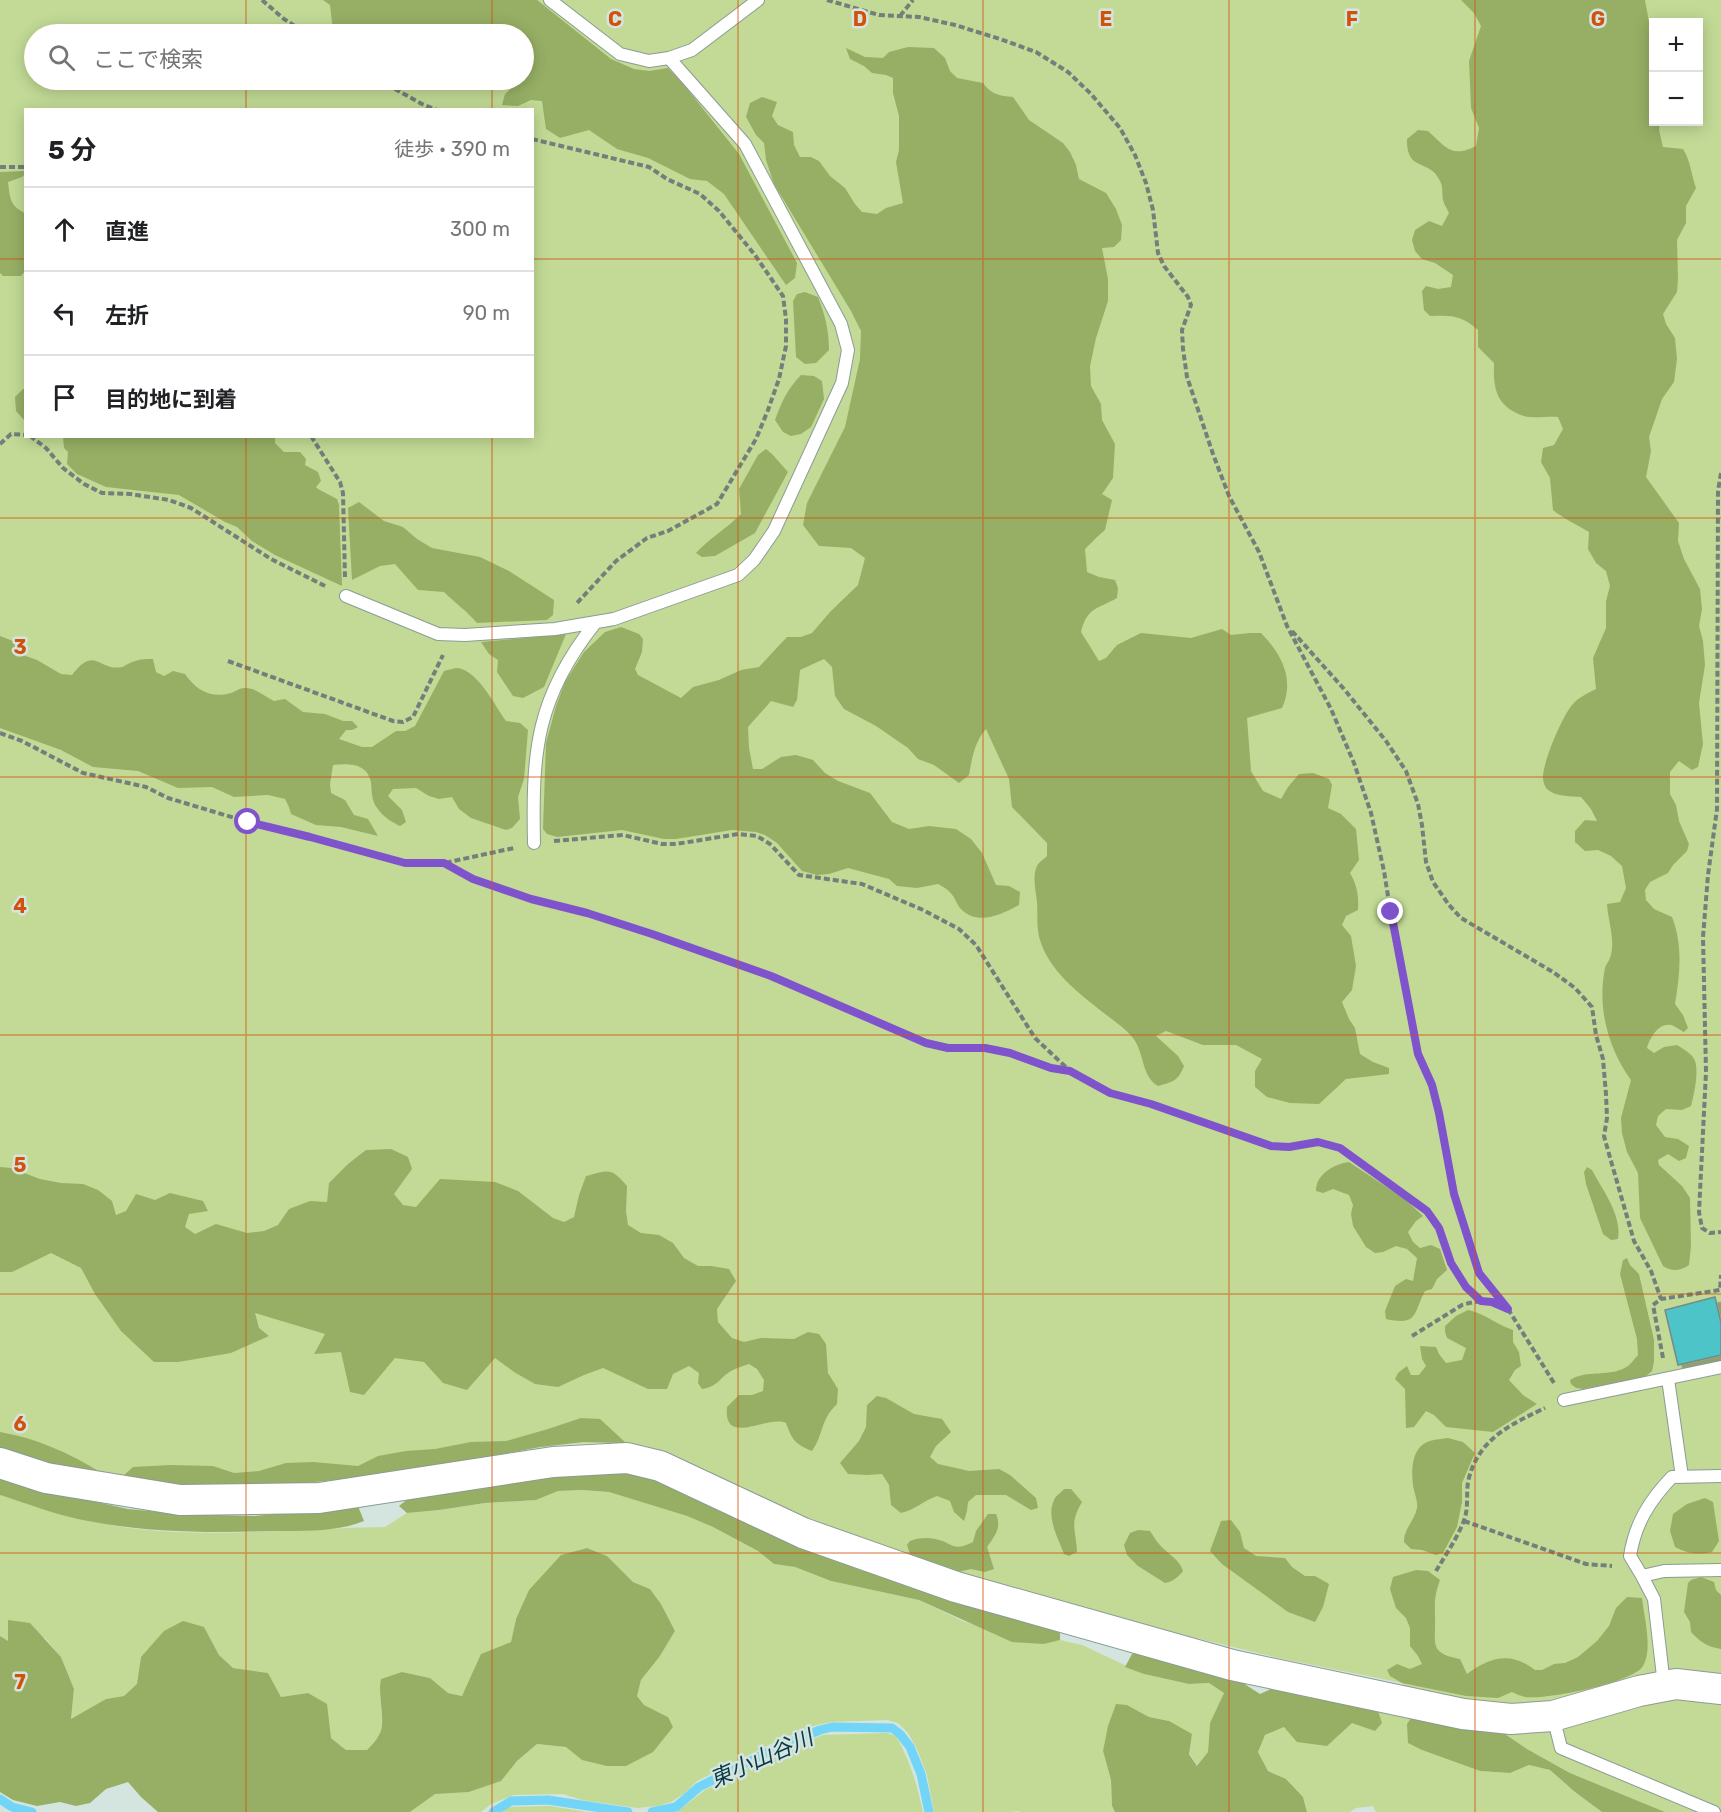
<!DOCTYPE html>
<html lang="ja">
<head>
<meta charset="utf-8">
<style>
	:root { --surface:#fff; --page:#f2f2f2; --text:#202124; --muted:#757577; --line:#e0e0e0 }
	body { margin:0; font-family:Rubik,"Noto Sans JP",sans-serif; background:var(--page); color:var(--text) }
	.controls { position:absolute; right:18px; top:18px; display:grid; overflow:hidden; border-radius:0px; box-shadow:0 3px 15px #0003 }
	.controls button { width:54px; height:54px; display:grid; place-items:center; padding:0; border:0; border-bottom:2px solid var(--line); background:var(--surface); color:var(--text); font:30px sans-serif }
	.stop { position:absolute; width:18px; height:18px; margin:-14px; border:4px solid #7f53cc; border-radius:50%; background:#fff }
	.stop.end { background:#7f53cc; border-color:#fff; box-shadow:0 2px 6px #0008 }
	.list { margin:0; padding:0; list-style:none }
	h2 { display:flex; justify-content:space-between; align-items:center; height:78px; margin:0; padding:0 24px; font-size:26px }
	h2 small { font-size:20px; font-weight:400; color:var(--muted) }
	.list li { display:grid; grid-template-columns:39px 1fr auto; gap:18px; align-items:center; box-sizing:border-box; height:84px; padding:0 24px; border-top:2px solid var(--line) }
	.list b { display:block; font-size:22px; white-space:nowrap }
	.list em { font-size:20px; font-style:normal; color:var(--muted) }
	.icon { flex:none; width:33px; height:33px; fill:none; stroke:currentColor; stroke-width:2; stroke-linecap:round; stroke-linejoin:round }
	.map { position:relative; flex:none; width:1721px; height:1812px; overflow:hidden }
	.search { position:absolute; background:var(--surface); box-shadow:0 3px 15px #0003; left:24px; top:24px; width:510px; height:66px; display:flex; align-items:center; gap:15px; box-sizing:border-box; padding:0 21px; border-radius:33px; color:var(--muted); font-size:22px }
	.panel { position:absolute; background:var(--surface); box-shadow:0 3px 15px #0003; left:24px; top:108px; width:510px; height:330px; border-radius:0px }
	.map>svg:first-child { display:block }
</style>
</head>
<body>
<div class="map">
<svg width="1721" height="1812" viewBox="0 0 1721 1812">
	<defs>
		<filter id="shadow"><feDropShadow dx="5.5" dy="5.5" stdDeviation="0" flood-color="#0004"/></filter>
	</defs>
	<rect width="100%" height="100%" fill="#d4e5df"/>
	<path fill="#c2da96" fill-rule="evenodd" d="M0,0H1721V1812H1665L1570,1773L1527,1749L1496,1728L1422,1750L1480,1771L1510,1773L1529,1765L1550,1770L1575,1792L1602,1812H1376L1373,1806L1356,1808L1350,1812H1307L1303,1797L1286,1779L1268,1771L1258,1752L1265,1735L1284,1727L1353,1723L1377,1708L1426,1717L1402,1683L1278,1658L1196,1638L1034,1595L915,1559L851,1538L646,1446C600,1440 555,1443 510,1453L164,1484L49,1464L0,1448ZM1654,22H1698V122H1654ZM34,34H524V80H34ZM26,110H532V436H26Z
		M582,1490L609,1492L687,1516L713,1527L758,1551L774,1564L795,1567L831,1581L919,1600L965,1622L1044,1644L1060,1640L1082,1645L1144,1674L1189,1684L1209,1683L1224,1693L1210,1723L1208,1752L1198,1767L1169,1721L1149,1717L1127,1705L1103,1751L1111,1780L1112,1806L1115,1812H1020L1018,1811L1012,1812H934L927,1775L917,1749L908,1733L898,1723L887,1720L831,1722L817,1725L779,1740L697,1781L685,1793L671,1802L658,1806L637,1808L582,1800L563,1794L514,1795L491,1804L481,1812H410L435,1793L469,1792L500,1781L517,1761L537,1744L567,1747L582,1760L668,1717L644,1705L637,1696L641,1680L660,1656L675,1631L661,1604L650,1589L633,1582L607,1556L587,1548L561,1555L516,1619L511,1642L471,1678L462,1696L448,1693L430,1678L402,1672L381,1679C377,1695 387,1722 379,1735C376,1741 371,1746 367,1750H346L331,1738L308,1693L281,1697L268,1673L233,1668L219,1655L204,1627L141,1657L138,1684L124,1696L106,1699L71,1720L74,1689L61,1657L45,1638L8,1642L0,1636V1495C45,1509 90,1524 138,1529C220,1538 302,1528 385,1527L407,1513L439,1510L485,1503L536,1500L558,1491Z
		M887,1733L896,1736C910,1760 917,1785 923,1812H677L705,1790L786,1749L823,1735Z
		M550,1806L587,1812H501L509,1807Z"/>
	<path fill="#96af64" d="M323,0H537L611,59L634,69L649,71L668,68L684,85L739,154L797,263L795,278L786,285L724,194L707,181L690,179L648,158L617,149L589,130L560,138L546,129L542,101L531,100L518,106L502,105L505,94L514,86L513,80H524V34H388L380,30C365,34 347,39 333,31L330,5Z
		M1461,0H1645L1649,22L1653,24L1654,122H1660L1659,130L1663,147L1683,149C1691,162 1691,174 1696,188L1686,206V223L1677,240L1678,279L1677,292L1663,314L1666,324L1675,338L1677,359L1674,382L1662,399L1649,437L1651,451L1646,477L1679,523L1678,541L1684,559L1700,589L1702,609L1699,626L1703,641L1705,665L1699,703L1703,744L1698,767L1692,770L1679,761L1670,772V794L1676,805L1679,821L1689,844L1687,851L1673,865L1668,873L1650,882L1645,890L1646,900L1654,909L1672,917C1683,945 1680,974 1675,1004L1683,1015L1688,1028L1684,1032C1680,1030 1675,1026 1671,1025C1658,1023 1650,1038 1647,1048L1654,1053L1664,1047L1677,1045C1683,1049 1693,1054 1695,1061C1699,1072 1694,1095 1691,1106L1682,1110L1666,1109L1658,1116L1656,1125L1665,1137L1678,1139L1689,1146L1686,1158L1679,1161L1668,1154L1658,1160L1659,1165L1682,1186L1690,1198L1691,1246L1689,1265C1680,1271 1672,1272 1663,1266L1640,1218L1638,1173L1627,1152L1622,1133L1621,1118L1631,1080C1608,1048 1597,1008 1605,968C1606,964 1610,960 1611,955C1615,938 1608,921 1607,904L1620,902L1626,888L1622,866L1611,856L1598,850L1585,851L1575,842V831L1585,820L1597,821L1591,809L1581,797C1571,796 1557,797 1548,790C1545,788 1543,781 1543,778C1542,764 1563,714 1573,704C1579,697 1588,693 1596,689L1593,658L1606,628V601L1610,586L1606,571L1596,563L1588,549L1589,532C1576,524 1564,519 1553,510L1550,478L1541,462L1543,448L1554,445L1563,429L1558,417C1547,416 1534,419 1524,416C1496,407 1493,388 1494,363L1478,347V330C1461,315 1452,315 1430,316L1424,310L1422,291L1426,286L1438,289L1451,287L1453,275L1435,263L1422,259L1415,251L1412,240L1415,230L1429,221L1442,226L1449,213C1447,209 1444,204 1443,200C1442,194 1443,186 1440,181C1430,158 1406,173 1407,139L1418,130L1428,131C1445,146 1451,159 1476,146L1479,128L1471,108L1469,61L1481,26L1474,13Z
		M908,47L934,48L945,58L950,71L957,78L983,83C991,94 999,96 1013,97L1029,120L1063,143L1070,152L1076,165L1079,179L1106,193L1116,209L1122,225L1121,240L1114,247L1102,248L1108,279V301L1096,338L1090,366L1091,386L1101,404L1102,420L1115,444L1113,478L1102,494L1112,500L1105,530L1097,537L1085,549L1087,572L1099,577L1115,580L1118,588L1117,598C1098,609 1087,607 1081,632L1099,661L1106,658L1117,645L1141,633L1191,638L1222,629L1231,635L1250,633H1261C1282,654 1295,680 1282,708L1247,718L1251,771L1263,791L1281,799L1288,787L1299,774L1313,773L1329,779L1332,785L1328,808L1341,814L1356,829L1359,860L1350,873C1357,885 1359,896 1358,910L1346,916L1342,925L1351,936L1356,966L1352,990L1342,1002L1349,1019L1355,1028L1360,1054L1373,1062L1389,1068V1074L1346,1079L1319,1104L1290,1103L1267,1097L1255,1087V1071L1262,1059L1236,1045H1203L1166,1031L1156,1036L1178,1056L1184,1066C1178,1081 1173,1082 1158,1086C1141,1076 1145,1054 1133,1038C1127,1030 1117,1023 1109,1017C1084,997 1052,975 1041,943C1036,930 1038,916 1037,902C1036,891 1032,877 1037,866C1039,862 1044,859 1047,856V843L1012,807L1009,779L986,729C975,741 972,758 969,775L959,783L934,765L918,759L908,748L876,726L844,709L835,696L832,667L824,659L800,670L797,700L793,707L771,701L748,727L749,748L753,769H762L781,757L796,755L813,760L825,773L838,781L870,793L892,822L909,829L929,826L956,829L971,839L982,853L996,885L1009,886L1020,892L1019,905C1001,915 977,926 961,909C957,905 956,900 953,896C950,891 944,887 938,884L917,888L897,886L889,879L848,868L829,874L817,875L802,871L777,843L765,835L756,832L732,830L676,839H664L622,830L557,837L547,834L543,829L546,743L556,706L565,682L584,652L605,632L621,627L639,634L643,639L642,652L635,669L638,675L681,698L693,687L719,680L741,670L759,667L787,637H801L812,633L830,612L858,585L865,558L851,548L819,546L803,525L807,503L845,427L860,359L861,331L851,311L774,184L766,160L764,143L756,135L746,117L750,103L762,97L777,102L772,116L778,125L793,132L794,145L800,157H811L819,161L830,176L845,188L855,204L862,212L877,214L886,208L903,203L896,162L899,150V116L893,93V78L886,75L872,73L864,66L850,59L846,48L865,57L883,58L889,52Z
		M25,171V174L22,177L8,182C10,198 10,206 25,213V271L21,276H3L0,273V172Z
		M805,292L818,297C825,315 829,330 829,350L816,363L805,364L796,357L793,301L797,294Z
		M801,375L814,376L822,381L824,399L811,427L801,434L791,436L783,432L775,420C781,403 788,388 801,375Z
		M23,389H25V421L16,411L15,397Z
		M63,437H275V443L284,452H300L306,459L305,465L318,472L321,481L316,487L318,489L337,499L339,505L342,586L275,555L252,541L237,527L225,522L179,495L106,487L77,474L67,464L68,452L64,448Z
		M766,449L772,454L788,472L755,533L715,556L702,557L696,553C710,538 727,528 741,514L739,489L758,455Z
		M359,502L384,521L403,527L417,539L432,548L480,557L509,571L554,600L553,615L547,620L477,623C467,611 455,603 444,592L418,590L395,564L380,566L352,580L348,508Z
		M566,634L544,687L523,698L513,696L497,672L498,660L489,654L481,642Z
		M0,636L13,641L23,655L37,660L61,674L72,675C95,644 99,672 122,667C123,667 129,663 130,663C138,659 145,659 153,659L156,672L164,676L173,671L185,674C196,690 211,699 231,693C235,692 239,688 244,688C255,687 264,696 274,701L285,699L303,712L325,714L343,721H352L358,727L352,730H346L339,739L362,747H372L396,731H405L415,726L444,671C449,670 454,668 458,668C479,672 495,706 506,721L520,723L528,730L524,779L518,797L520,819L512,828L506,830L471,818L459,809L452,797L439,799L429,796L416,788L393,789L388,796L402,810L406,822L400,826C392,822 383,817 378,809C371,801 372,792 371,782C367,763 349,763 333,765L330,784L331,793L345,800L354,815L368,819L378,836L341,827L316,825L291,814L289,807L285,799L268,795L234,797L212,787L178,788L138,771L93,767L61,750L0,728Z
		M391,1149L408,1157L412,1169L394,1194L403,1205L416,1207L440,1179L495,1182L518,1191L553,1218L564,1222L574,1217L579,1195L586,1176C609,1170 611,1167 627,1186L626,1211L628,1225L641,1233L659,1235L673,1243L684,1258L698,1266H711L729,1269L736,1281L717,1309L718,1322L732,1338L744,1342L761,1338L794,1339L808,1332L819,1334L826,1344L828,1373L838,1389L837,1404C820,1420 824,1434 812,1451C795,1444 792,1440 786,1423C768,1414 723,1448 727,1407L739,1395H752L763,1391L764,1380L757,1369L749,1364C743,1366 736,1368 731,1371C718,1379 719,1386 702,1389L698,1383L699,1373L689,1366L673,1374L667,1389H648L603,1368L584,1375L558,1387L535,1384L514,1372L495,1358L467,1390L443,1383L424,1362L395,1358L364,1395L350,1392L341,1352L314,1354L325,1334L255,1313L259,1328L269,1336L231,1353L178,1362H154L121,1331L95,1294L81,1268L51,1253L12,1272H0V1167L11,1168L40,1179L61,1183L83,1184L98,1190L112,1201L116,1215L126,1211L136,1194L155,1200L170,1193L203,1201L208,1211L189,1214L185,1227L195,1234L216,1224L247,1233L264,1231L278,1225L289,1209L310,1201L327,1202L329,1183L348,1164L366,1150Z
		M1349,1162L1406,1200L1423,1216L1416,1221L1408,1232L1413,1242L1420,1248L1431,1245L1440,1249L1447,1270L1437,1279L1432,1289L1425,1291C1413,1314 1418,1326 1386,1319L1385,1311L1395,1286L1406,1279L1413,1281L1417,1258L1407,1249L1396,1246L1383,1252L1375,1253L1366,1247L1353,1226L1351,1214L1353,1205L1349,1195L1333,1189L1323,1193L1316,1191C1316,1174 1334,1164 1349,1162Z
		M1587,1167L1592,1170C1603,1191 1622,1215 1618,1239L1611,1240L1603,1234L1586,1184L1584,1172Z
		M1627,1258L1630,1265L1639,1274L1654,1340V1362L1652,1371L1645,1377L1583,1389L1576,1388L1571,1384L1570,1380C1587,1369 1611,1378 1628,1366C1631,1364 1635,1358 1638,1355L1637,1339L1620,1274L1623,1260Z
		M1468,1310C1484,1313 1497,1325 1513,1330V1342L1519,1352L1521,1366L1515,1370L1509,1380L1523,1395L1537,1404L1493,1432L1446,1427L1434,1415L1426,1411L1414,1427L1406,1428L1405,1389L1395,1379L1398,1373L1407,1366L1411,1375H1419L1426,1366L1422,1359L1420,1346L1436,1347L1439,1354L1446,1363L1462,1360L1466,1348L1447,1338L1445,1332V1326L1456,1316Z
		M877,1396L886,1398L914,1414L942,1419L951,1432L936,1446L930,1457L938,1464L969,1471L999,1469L1010,1475L1036,1498L1038,1508L1031,1510L1006,1495H976L968,1502L967,1511L964,1521L954,1512L950,1501L937,1496C923,1501 915,1510 901,1513L891,1505L889,1485L882,1474L867,1475L848,1474L840,1463L859,1441L866,1427L867,1405Z
		M581,1418L600,1419L626,1443L583,1442L540,1447L451,1464L335,1480L287,1485L164,1484L123,1476L133,1467L170,1465L213,1466L234,1473L259,1471L286,1463L313,1462L358,1466L378,1456L406,1451L435,1449L471,1442L506,1441L548,1429Z
		M0,1432C36,1438 69,1453 100,1472L49,1464L0,1448Z
		M1448,1438L1463,1442L1475,1453L1462,1483V1502L1457,1527L1443,1553L1436,1555L1422,1550L1411,1549L1404,1542C1403,1530 1415,1520 1417,1508C1418,1501 1414,1492 1413,1485C1411,1469 1412,1446 1430,1441C1436,1439 1443,1439 1448,1438Z
		M636,1471L858,1569L1046,1627L1060,1633V1640L1044,1644L1012,1642L919,1600L831,1581L795,1567L774,1564L758,1551L713,1527L687,1516L609,1492L582,1490L558,1491L536,1500L485,1503L439,1510L407,1513L399,1506L408,1499L564,1474Z
		M0,1478L43,1490L128,1509L181,1514L254,1516L358,1506L364,1521C337,1532 304,1531 274,1531C212,1533 149,1533 88,1521C58,1516 29,1504 0,1495Z
		M1064,1489H1071L1082,1502C1069,1524 1076,1529 1077,1552L1069,1556L1064,1554C1058,1538 1046,1517 1054,1500C1055,1496 1061,1493 1064,1489Z
		M1705,1498L1713,1502L1719,1541L1712,1552C1698,1555 1688,1554 1675,1547L1670,1531L1673,1514L1687,1504Z
		M988,1514H996C1002,1527 995,1536 987,1547L994,1569L985,1572L971,1569L958,1572L915,1559L910,1554L907,1545L910,1541C917,1538 927,1537 935,1539C953,1542 951,1553 973,1542L976,1531Z
		M1231,1520L1240,1532L1244,1548L1256,1556L1285,1558L1292,1567L1305,1576H1315L1329,1584L1323,1607L1315,1622L1288,1612L1222,1564L1210,1551L1221,1521Z
		M1138,1530L1150,1531C1153,1535 1155,1540 1159,1544C1167,1554 1179,1558 1183,1571C1178,1577 1174,1581 1165,1583L1138,1566L1127,1555L1124,1545L1130,1533Z
		M587,1548L607,1556L633,1582L650,1589L661,1604L675,1631L660,1656L641,1680L637,1696L644,1705L668,1717L673,1727L653,1752L626,1766H607L582,1760L566,1747L537,1744L517,1761L501,1781L469,1792L435,1794L410,1812H158L141,1797L128,1782L106,1789L90,1803L76,1806L60,1802L37,1806L13,1800L0,1792V1636L8,1641V1620L30,1623L61,1657L74,1689L71,1719L106,1699L124,1696L137,1684L141,1657L164,1631L183,1621L204,1627L219,1655L233,1668L268,1673L281,1697L308,1693L327,1704L331,1738L346,1750H367C371,1746 376,1741 379,1735C387,1722 377,1695 381,1679L402,1672L430,1678L448,1693L462,1696L481,1654L511,1642L516,1619L529,1590L561,1555Z
		M1416,1570L1428,1571L1440,1580C1434,1597 1435,1600 1435,1618C1436,1643 1428,1653 1460,1659L1467,1674C1490,1657 1511,1651 1535,1670H1542L1554,1664L1565,1663L1578,1657L1597,1641L1609,1626L1616,1608L1627,1597L1642,1598C1644,1617 1653,1649 1643,1666C1633,1683 1545,1700 1525,1697C1521,1696 1516,1694 1512,1692L1498,1698L1466,1696L1402,1683L1390,1676L1387,1670L1397,1664L1410,1669L1422,1664L1418,1656L1410,1646V1628L1406,1618L1396,1608L1390,1589L1393,1577Z
		M1701,1577L1714,1582L1716,1590L1721,1595V1649C1708,1647 1700,1642 1691,1632L1690,1622L1684,1612L1688,1583L1691,1580Z
		M1143,1653L1241,1679L1246,1685L1260,1694L1275,1687L1377,1708L1382,1723L1375,1731L1352,1723L1327,1746L1297,1742L1284,1727L1265,1735L1258,1752L1268,1771L1286,1779L1303,1797L1307,1812H1115L1112,1806L1111,1780L1103,1751L1108,1726L1116,1704L1127,1705L1149,1717L1169,1721L1192,1734L1189,1754L1197,1766L1208,1752L1210,1723L1224,1693L1209,1683L1189,1684L1144,1674L1125,1667L1132,1654Z
		M1411,1718L1496,1728L1527,1749L1570,1773L1665,1812H1602L1575,1792L1550,1770L1529,1765L1510,1773L1480,1771L1422,1750L1408,1743L1407,1724Z"/>
	<g fill="none" stroke-linecap="round" stroke-linejoin="round">
		<path stroke="#72d5f7" stroke-width="9" d="M0,1799L12,1807L32,1812
			M493,1812L511,1801L548,1800L628,1812
			M652,1812L676,1807L699,1787L774,1749L820,1730L832,1727L892,1728L900,1734L910,1747L921,1774L929,1812"/>
	</g>
	<path fill="#4ec4c8" stroke="#778989" stroke-width="1.5" filter="url(#shadow)" d="M1715,1297L1721,1323V1355L1678,1365L1665,1310Z"/>
	<g fill="none" stroke-linecap="round" stroke-linejoin="round">
		<g stroke="#8b9b95" stroke-width="14">
			<path id="service" d="M550,0L620,54L649,61L669,58L692,50L758,0
				M346,596L438,634L465,635L555,629L614,619L738,575L754,560L774,531L842,383L848,350L841,324L745,144L669,58
				M534,843C532,751 536,697 596,622
				M1668,1379L1682,1477
				M1564,1400L1721,1367
				M1642,1576L1664,1571L1721,1570
				M1664,1685L1654,1599L1642,1576L1630,1556C1635,1524 1649,1501 1672,1477L1721,1476
				M1553,1716L1561,1748L1714,1812"/>
		</g>
		<g stroke="#8b9b95" stroke-width="32">
			<path id="tertiary" d="M0,1463L46,1478L180,1500L319,1498L553,1462L627,1458L660,1466L803,1533L956,1587L1232,1665L1463,1714L1511,1719L1553,1716L1639,1691L1676,1684L1721,1689"/>
		</g>
		<path stroke="#737f7b" stroke-width="4" stroke-dasharray="6 3" stroke-linecap="butt" d="M262,0L284,19L307,34
			M827,0L879,15L919,17L955,25L1000,39L1036,52L1068,72L1091,94L1120,128L1135,155L1146,183L1153,210L1158,253L1164,266L1188,297L1191,305L1182,330L1183,349L1187,377L1213,454L1229,496L1259,552L1287,626L1331,709L1354,763L1371,813L1384,871L1397,952L1418,1054L1432,1085L1439,1113L1454,1194L1479,1273L1508,1309L1554,1383
			M900,16L913,0
			M379,80L422,104L437,110
			M532,139L649,167L667,179L700,194L719,211L755,255L783,296L786,319V346L779,379L768,410L756,439L717,504L668,531L647,538L616,561L577,603
			M0,167H26
			M30,436L46,448L63,468L84,484L102,493L130,494L169,500L191,508L271,559L327,587
			M311,436L340,482L343,493L345,577
			M0,444L11,434L26,435
			M1721,473L1718,491L1717,809L1708,875L1703,937L1706,1072L1699,1212L1702,1228L1710,1233L1721,1232
			M1292,631L1344,689L1386,741L1406,771L1418,804L1422,825L1426,862L1433,882L1449,905L1461,918L1553,972L1575,988L1592,1007L1596,1035L1603,1059L1606,1094L1607,1118L1604,1136L1609,1154L1634,1241L1651,1271L1661,1299
			M228,661L393,721L403,722L413,717L443,655
			M0,733L22,741L83,773L146,787L168,798L248,822L310,837L405,863H444L514,848
			M554,841L623,835L662,844H676L738,834L757,836L770,844L799,875L862,884L923,910L959,929L976,945L1035,1038L1070,1071L1110,1093L1151,1104L1271,1146L1289,1147L1318,1141L1340,1148L1427,1211L1439,1228L1451,1263L1466,1287L1481,1301
			M444,863L473,879L531,899L587,913L674,941L771,976L926,1043L948,1048H985L1010,1053L1051,1068L1068,1071
			M1412,1336L1462,1305C1480,1300 1488,1300 1505,1308
			M1663,1358L1653,1305L1661,1299L1720,1290L1721,1275
			M1464,1521L1586,1564L1612,1566
			M1436,1571C1445,1556 1456,1540 1463,1523C1469,1510 1466,1495 1468,1482C1477,1440 1509,1425 1545,1408"/>
		<use href="#service" stroke="#fff" stroke-width="12"/>
		<use href="#tertiary" stroke="#fff" stroke-width="30"/>
	</g>
	<g fill="none" stroke-linecap="round" stroke-linejoin="round">
		<path stroke="#7f53cc" stroke-width="8" d="M248,822L310,837L405,863H444L473,879L531,899L587,913L652,934L771,976L926,1043L948,1048H985L1010,1053L1051,1068L1070,1071L1110,1093L1151,1104L1271,1146L1289,1147L1318,1142L1340,1148L1427,1211L1439,1228L1451,1263L1466,1287L1481,1301L1492,1302L1508,1309L1479,1273L1454,1194L1439,1113L1432,1085L1418,1054L1391,912"/>
	</g>
	<path fill="none" stroke="#d2520c" stroke-width="1.5" stroke-opacity="0.55" d="M246,0V34M492,0V34M738,0V1812M983,0V1812M1229,0V1812M1475,0V1812M246,80V110M492,80V110M0,259H26M532,259H1721M246,436V1812M492,436V1812M0,518H1721M0,777H1721M0,1035H1721M0,1294H1721M0,1553H1721"/>
	<g text-anchor="middle" stroke-width="5" stroke-linejoin="round" paint-order="stroke">
		<g font-size="22" font-style="italic" fill="#093947" stroke="#d4e5df">
			<text transform="translate(761 1758) rotate(-24)" y="8">東小山谷川</text>
		</g>
	</g>
	<g font-size="20" text-anchor="middle" font-weight="bold" fill="#d2520c" stroke="#d4e5df" stroke-width="5" stroke-linejoin="round" paint-order="stroke">
		<text x="615" y="26">C</text>
		<text x="860" y="26">D</text>
		<text x="1106" y="26">E</text>
		<text x="1352" y="26">F</text>
		<text x="1598" y="26">G</text>
		<text x="20" y="654">3</text>
		<text x="20" y="913">4</text>
		<text x="20" y="1172">5</text>
		<text x="20" y="1431">6</text>
		<text x="20" y="1689">7</text>
	</g>
</svg>
<div class="controls">
<button>+</button>
<button>−</button>
</div>
<div class="stop" style="left:248px;top:822px"></div>
<div class="stop end" style="left:1391px;top:912px"></div>
<div class="search"><svg class="icon" aria-label="search" viewBox="0 0 24 24"><circle cx="10" cy="10" r="6"/><path d="M15 15l6 6"/></svg>ここで検索</div>
<section class="panel">
<h2>5 分<small>徒歩 · 390 m</small></h2>
<ul class="list">
<li><svg class="icon" aria-label="ahead" viewBox="0 0 24 24"><path d="M12 20V5M6 11l6-6 6 6"/></svg><div><b>直進</b></div><em>300 m</em></li>
<li><svg class="icon" aria-label="left" viewBox="0 0 24 24"><path d="M17 20v-9H6M10 6l-5 5 5 5"/></svg><div><b>左折</b></div><em>90 m</em></li>
<li><svg class="icon" aria-label="arrive" viewBox="0 0 24 24"><path d="M6 21V4h12l-3 4 3 4H6"/></svg><div><b>目的地に到着</b></div></li>
</ul>
</section>
</div>
</body>
</html>
